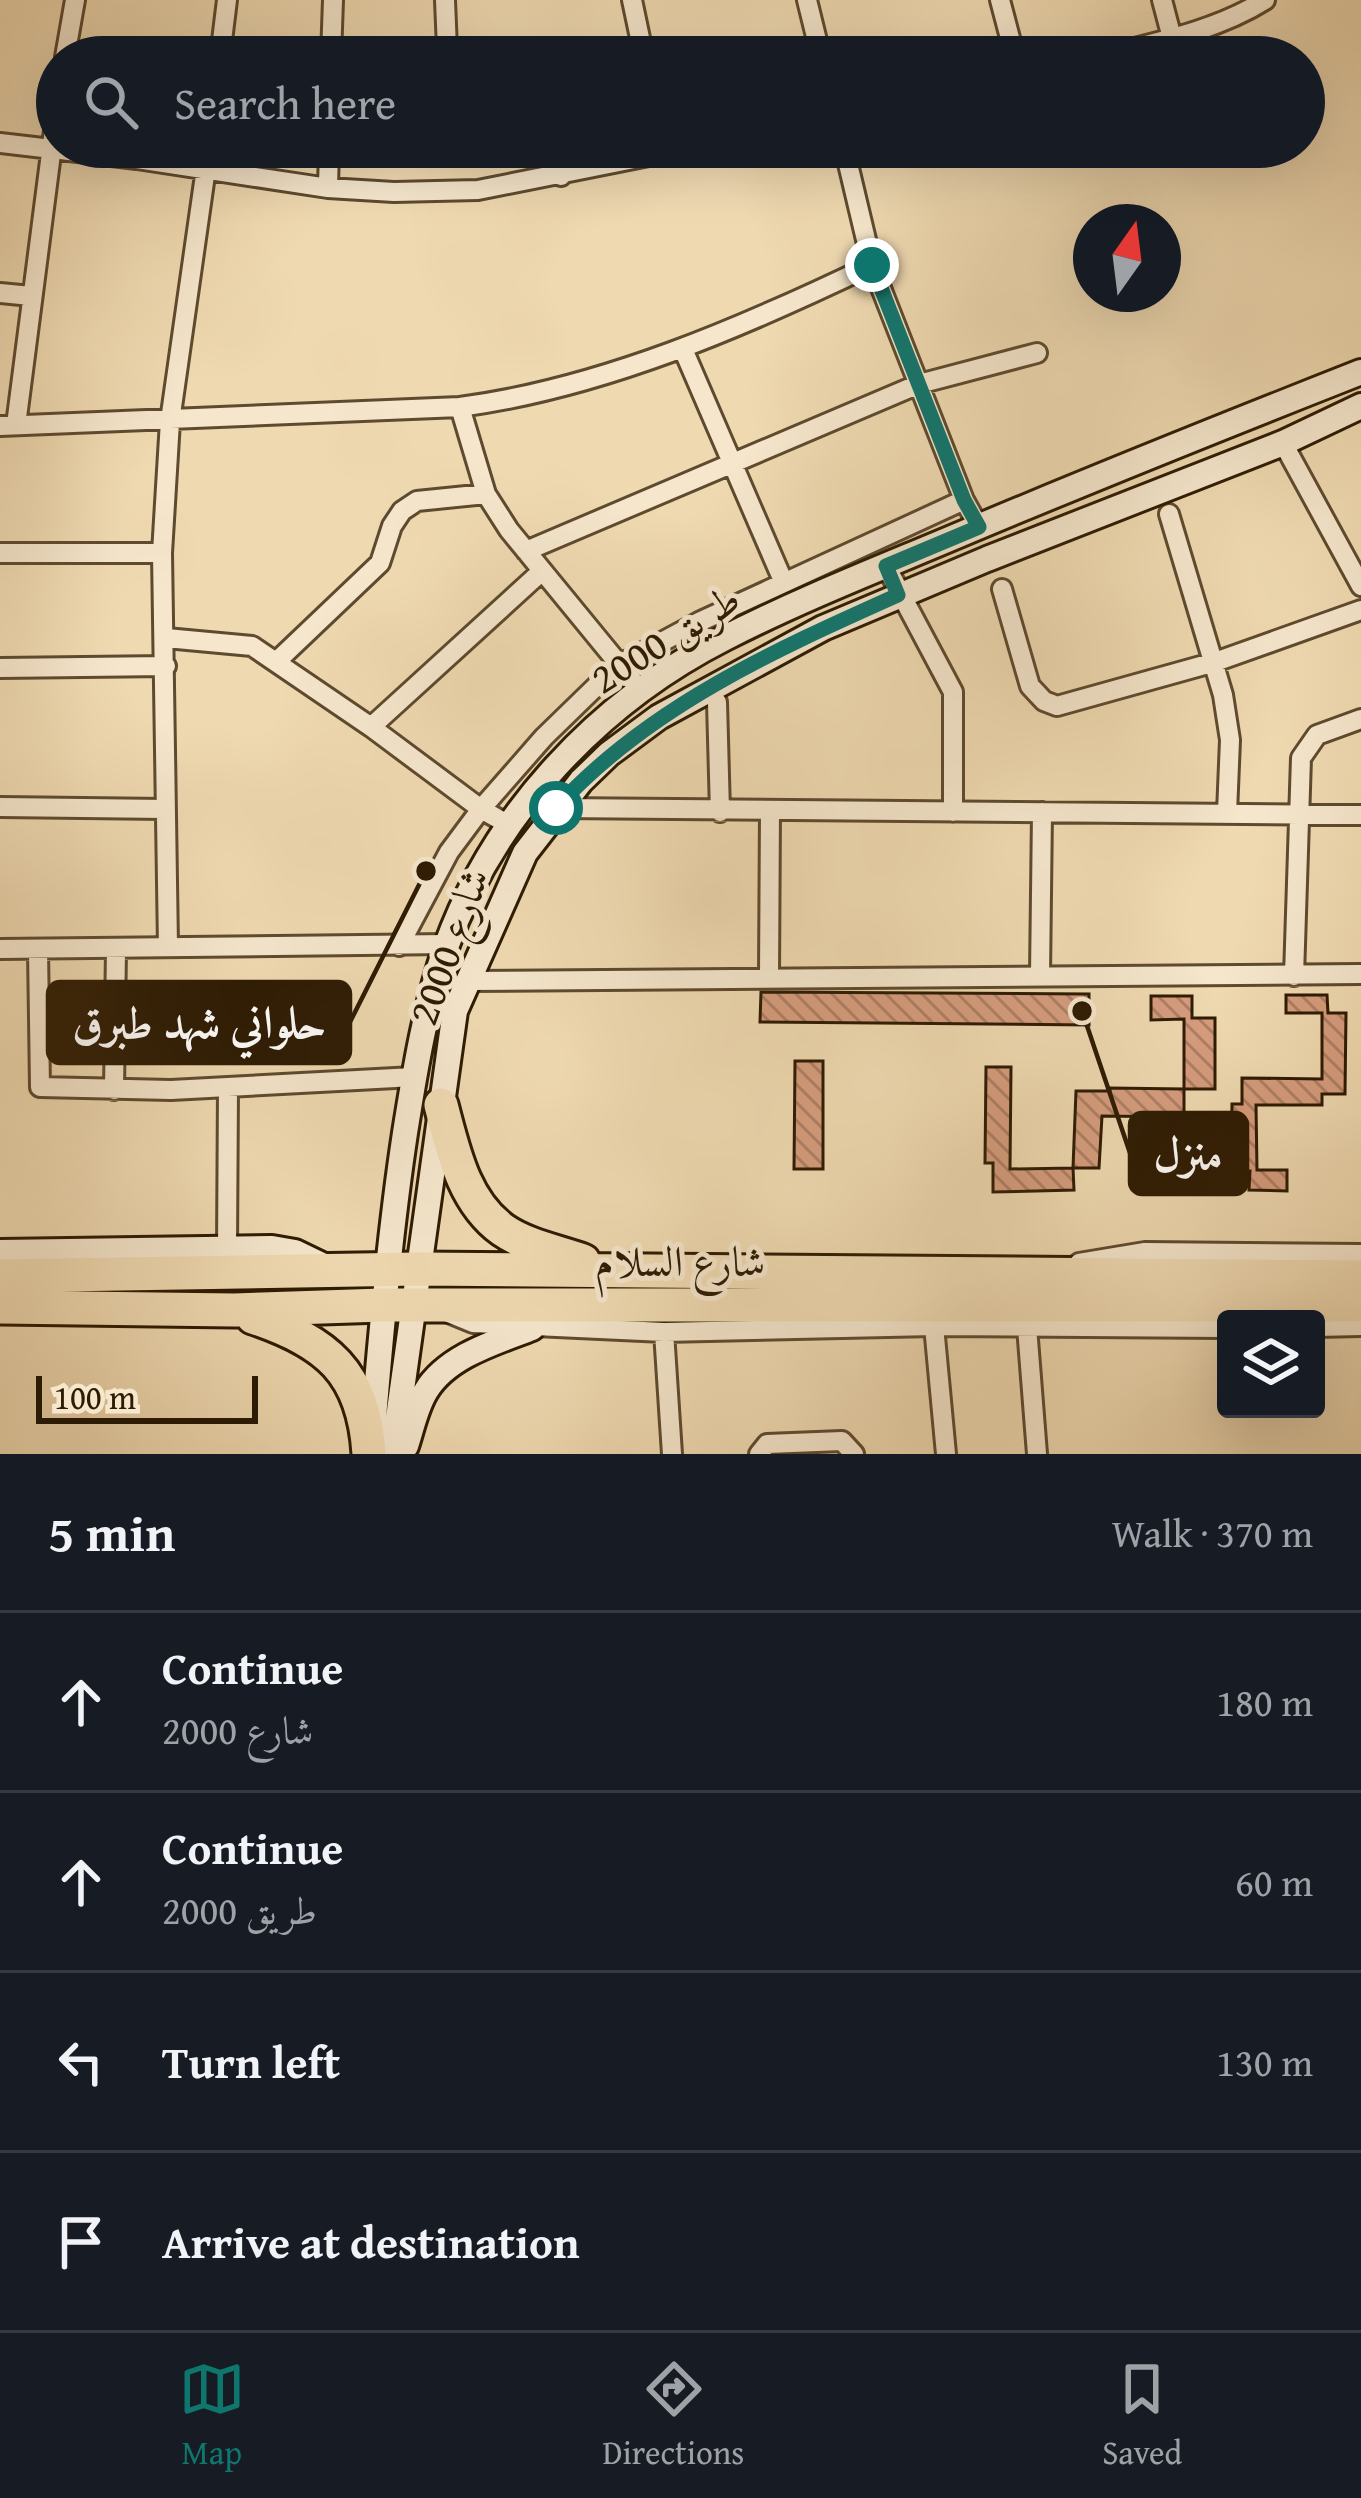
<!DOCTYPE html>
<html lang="en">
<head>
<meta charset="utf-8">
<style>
	:root { --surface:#171b24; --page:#242831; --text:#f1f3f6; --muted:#9ea1a6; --line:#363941; --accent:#0f766e }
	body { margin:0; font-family:"Gentium Book Plus",Amiri,serif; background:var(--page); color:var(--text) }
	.controls { position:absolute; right:36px; bottom:36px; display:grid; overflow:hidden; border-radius:12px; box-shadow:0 12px 48px #0002 }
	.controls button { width:108px; height:108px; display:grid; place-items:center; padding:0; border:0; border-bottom:3px solid var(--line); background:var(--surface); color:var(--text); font:60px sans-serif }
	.compass { position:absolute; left:1073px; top:204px; width:108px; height:108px; border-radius:50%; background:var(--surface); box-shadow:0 12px 48px #0002; rotate:14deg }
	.scale { position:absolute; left:36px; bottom:30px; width:222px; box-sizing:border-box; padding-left:12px; border:6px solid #2d1b03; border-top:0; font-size:33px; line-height:42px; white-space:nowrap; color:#2d1b03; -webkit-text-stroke:9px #f5e6cc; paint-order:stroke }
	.stop { position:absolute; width:36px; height:36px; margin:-27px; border:9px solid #0f766e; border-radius:50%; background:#fff }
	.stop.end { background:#0f766e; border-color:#fff; box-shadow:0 3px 12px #0008 }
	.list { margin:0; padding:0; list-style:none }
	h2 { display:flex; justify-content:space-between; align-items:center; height:156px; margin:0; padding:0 48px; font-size:51px }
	h2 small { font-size:39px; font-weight:400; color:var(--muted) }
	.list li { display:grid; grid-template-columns:78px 1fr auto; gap:36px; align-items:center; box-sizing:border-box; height:180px; padding:0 48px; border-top:3px solid var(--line) }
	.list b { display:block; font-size:45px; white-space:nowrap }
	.list p { margin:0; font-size:39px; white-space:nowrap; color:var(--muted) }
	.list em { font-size:39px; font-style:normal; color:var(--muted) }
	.icon { flex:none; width:66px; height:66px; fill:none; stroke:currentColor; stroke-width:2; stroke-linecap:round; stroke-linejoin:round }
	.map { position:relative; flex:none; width:1361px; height:1454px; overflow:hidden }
	.search { position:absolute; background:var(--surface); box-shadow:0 12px 48px #0002; left:36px; right:36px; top:36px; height:132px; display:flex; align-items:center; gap:30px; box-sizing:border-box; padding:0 42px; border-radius:66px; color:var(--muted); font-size:45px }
	.sheet { height:876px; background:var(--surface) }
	nav { display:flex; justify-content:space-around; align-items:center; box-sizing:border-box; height:168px; border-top:3px solid var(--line); background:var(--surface); font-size:33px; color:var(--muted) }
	nav a { display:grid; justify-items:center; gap:6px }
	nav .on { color:var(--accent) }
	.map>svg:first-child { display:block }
</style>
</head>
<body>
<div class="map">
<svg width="1361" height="1454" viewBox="0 0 1361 1454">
	<defs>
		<pattern id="building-back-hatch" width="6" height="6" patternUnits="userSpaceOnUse" patternTransform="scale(3)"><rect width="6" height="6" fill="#d69d7e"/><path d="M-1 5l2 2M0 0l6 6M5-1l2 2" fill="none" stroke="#ae7f65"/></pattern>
	</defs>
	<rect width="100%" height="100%" fill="#efd9b1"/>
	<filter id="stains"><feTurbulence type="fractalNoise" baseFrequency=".00167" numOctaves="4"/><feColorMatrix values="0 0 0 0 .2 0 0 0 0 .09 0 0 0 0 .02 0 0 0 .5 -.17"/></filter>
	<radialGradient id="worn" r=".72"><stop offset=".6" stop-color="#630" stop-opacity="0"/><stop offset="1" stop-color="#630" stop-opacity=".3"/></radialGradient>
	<path fill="url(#building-back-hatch)" stroke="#2d1b03" stroke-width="3" d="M761,992L1089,994V1025L760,1022Z
		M1286,995H1327L1328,1013H1346L1345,1094H1322V1105H1256L1257,1170H1287V1191L1249,1190L1250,1171H1231L1232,1104H1242V1078L1322,1079V1013H1286Z
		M1151,996H1192V1018H1215V1089H1184V1019L1151,1020Z
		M795,1061H823V1169H794Z
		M986,1067H1011L1010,1169L1073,1168L1074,1190L993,1192V1163H985Z
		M1110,1088L1184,1089V1117L1102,1116L1099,1168H1073L1076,1091H1110Z"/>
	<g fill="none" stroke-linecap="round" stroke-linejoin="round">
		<g stroke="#5e4a2e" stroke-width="24">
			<path id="street" d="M445,0L447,49L453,54L528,48L540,57
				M632,0L644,57
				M807,0L821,57
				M1000,0L1015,57
				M1162,0L1172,38
				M65,57L75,0
				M220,57L227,0
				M331,57L333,0
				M1098,57C1153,43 1216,31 1265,0
				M0,143L137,159L328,188L394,192L478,190L694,147
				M556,147L561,176
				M844,147L872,265L964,500L979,527
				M328,188L329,147
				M0,293L31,296
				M683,349L784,583
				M460,407C602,388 743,327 872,265
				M16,425L57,107
				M0,426L460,407L486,494L509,530L641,691
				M1283,443L1361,586
				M1169,514L1223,695L1230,740L1227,813
				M526,551L919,384L1037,353
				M0,553H162
				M886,566L953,692V812
				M1002,589L1030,686L1044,701L1057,706L1215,662L1361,610
				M166,638L252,646L371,727L481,809L509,825
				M276,662L380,563L392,526L402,511L417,501L486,494
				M0,668L166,666
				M717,702L720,812
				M371,727L542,571
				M0,807L165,809
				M557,808L1361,815
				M399,946L449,852L481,809L544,737L617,666L699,622L964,500
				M168,947L162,553L170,421L209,147
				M0,949L447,944
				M38,949L40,1087L171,1090L414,1077
				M1040,975L1042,812
				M1294,976L1301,758L1317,735L1361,719
				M769,977L770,810
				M467,981L1361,974
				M114,1090L116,949
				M227,1249L228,1088
				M1079,1263L1145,1252L1361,1254
				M446,1312L473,1323L664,1332L934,1326L1226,1328
				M934,1326L946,1454
				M1027,1327L1037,1454
				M1316,1327L1361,1326
				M664,1332L672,1454
				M759,1454L767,1444L842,1441L854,1454"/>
		</g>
		<g stroke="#2d1b03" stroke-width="30">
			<path id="secondary" d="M0,1252L272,1248L295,1252L326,1267
				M373,1430C381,1331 390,1232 405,1133C415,1070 425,1008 446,947C494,813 599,702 725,638C803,598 886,566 966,532C1097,477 1229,424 1361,372
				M406,1446C412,1428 416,1407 426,1391C447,1356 496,1342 532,1328
				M393,1454L455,1011L525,853L581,781L609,754L659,717L823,628L987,559L1283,443L1361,406"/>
		</g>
		<g stroke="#2d1b03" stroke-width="39">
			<path id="highway" d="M441,1105C453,1150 463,1201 503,1230C526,1246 558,1252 583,1261
				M0,1276L418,1269L1361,1277
				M0,1307L234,1310L383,1305H1361
				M253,1317C327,1342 364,1372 369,1454"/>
		</g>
		<use href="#street" stroke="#f5e6cc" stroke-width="18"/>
		<use href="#secondary" stroke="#f5e6cc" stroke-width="24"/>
		<use href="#highway" stroke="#efd9b1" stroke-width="33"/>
	</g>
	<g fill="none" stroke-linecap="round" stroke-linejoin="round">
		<path stroke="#0f766e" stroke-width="15" d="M556,808C648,707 775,650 898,595L886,566L979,527L964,500L872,265"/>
	</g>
	<g text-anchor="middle" stroke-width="10" stroke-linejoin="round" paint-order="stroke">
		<g font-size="42" fill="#2d1b03" stroke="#f5e6cc">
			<text transform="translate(665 638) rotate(-32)" y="15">طريق 2000</text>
			<text transform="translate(448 946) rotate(-70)" y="15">شارع 2000</text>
			<text x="680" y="1276">شارع السلام</text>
		</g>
	</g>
	<path fill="none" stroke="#2d1b03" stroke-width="4.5" d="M426 871L350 1022M1082 1011L1130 1153"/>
	<g fill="#2d1b03" stroke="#f5e6cc" stroke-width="4.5">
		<circle cx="426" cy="871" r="12"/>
		<circle cx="1082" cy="1011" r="12"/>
	</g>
	<g fill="#2d1b03" stroke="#2d1b03" stroke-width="4.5">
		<rect x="48" y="982" width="302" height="81" rx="12"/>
		<rect x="1130" y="1113" width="117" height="81" rx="12"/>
	</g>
	<g font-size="45" text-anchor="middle" font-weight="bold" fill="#fff">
		<text x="199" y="1038">حلواني شهد طبرق</text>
		<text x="1188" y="1169">منزل</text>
	</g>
	<rect width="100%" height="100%" filter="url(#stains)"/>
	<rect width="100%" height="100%" fill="url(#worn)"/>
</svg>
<div class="controls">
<button><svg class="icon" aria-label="layers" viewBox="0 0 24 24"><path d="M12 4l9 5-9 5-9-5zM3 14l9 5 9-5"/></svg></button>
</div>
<svg class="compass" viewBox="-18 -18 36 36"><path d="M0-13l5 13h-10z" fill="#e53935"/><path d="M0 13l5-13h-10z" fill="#9ea1a6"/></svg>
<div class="scale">100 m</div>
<div class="stop" style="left:556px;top:808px"></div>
<div class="stop end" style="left:872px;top:265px"></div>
<div class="search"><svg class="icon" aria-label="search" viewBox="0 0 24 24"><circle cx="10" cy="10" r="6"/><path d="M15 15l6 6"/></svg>Search here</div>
</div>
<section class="sheet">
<h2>5 min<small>Walk · 370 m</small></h2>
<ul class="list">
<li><svg class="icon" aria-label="ahead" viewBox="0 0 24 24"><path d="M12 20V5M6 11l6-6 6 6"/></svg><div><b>Continue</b><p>شارع 2000</p></div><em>180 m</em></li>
<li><svg class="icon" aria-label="ahead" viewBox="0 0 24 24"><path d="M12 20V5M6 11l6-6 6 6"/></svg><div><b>Continue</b><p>طريق 2000</p></div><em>60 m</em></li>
<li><svg class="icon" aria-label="left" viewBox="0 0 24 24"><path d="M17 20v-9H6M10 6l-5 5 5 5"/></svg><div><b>Turn left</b></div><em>130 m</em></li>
<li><svg class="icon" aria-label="arrive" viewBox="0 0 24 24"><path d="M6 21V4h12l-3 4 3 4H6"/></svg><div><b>Arrive at destination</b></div></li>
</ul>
</section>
<nav>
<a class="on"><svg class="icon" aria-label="map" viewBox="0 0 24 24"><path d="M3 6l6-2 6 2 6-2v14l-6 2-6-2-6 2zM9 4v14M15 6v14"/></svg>Map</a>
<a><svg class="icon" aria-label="directions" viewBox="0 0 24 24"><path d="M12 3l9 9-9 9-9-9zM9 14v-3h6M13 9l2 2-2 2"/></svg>Directions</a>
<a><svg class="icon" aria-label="saved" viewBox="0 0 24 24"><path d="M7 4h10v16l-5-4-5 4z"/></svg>Saved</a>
</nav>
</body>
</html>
